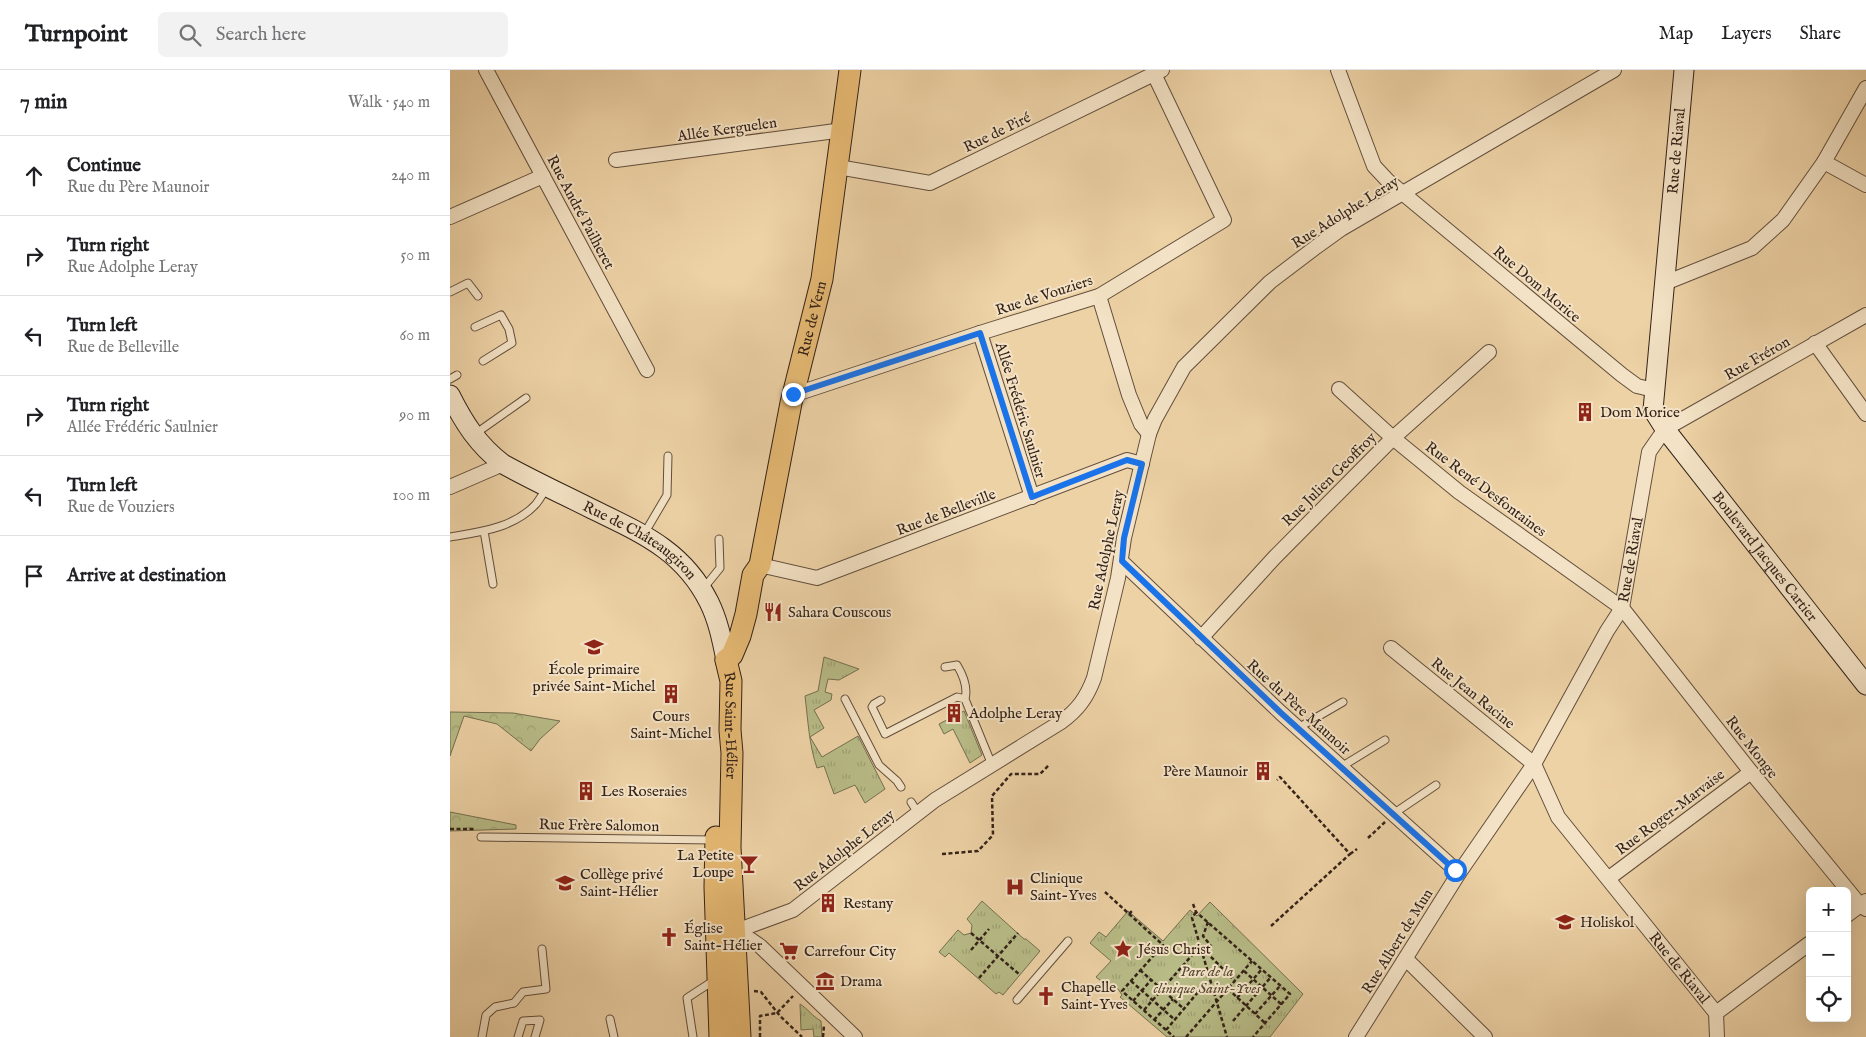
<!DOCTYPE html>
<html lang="en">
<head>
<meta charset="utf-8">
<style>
	:root { --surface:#fff; --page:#f2f2f2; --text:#202124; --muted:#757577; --line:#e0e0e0 }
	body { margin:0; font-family:"IM FELL English",serif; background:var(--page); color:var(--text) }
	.controls { position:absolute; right:15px; bottom:15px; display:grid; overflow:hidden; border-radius:8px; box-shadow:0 5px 20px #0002 }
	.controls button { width:45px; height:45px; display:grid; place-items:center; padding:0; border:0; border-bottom:1px solid var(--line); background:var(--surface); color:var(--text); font:25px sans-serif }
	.stop { position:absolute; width:15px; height:15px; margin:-11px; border:4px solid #1a73e8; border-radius:50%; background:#fff }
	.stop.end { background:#1a73e8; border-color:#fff; box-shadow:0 1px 5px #0008 }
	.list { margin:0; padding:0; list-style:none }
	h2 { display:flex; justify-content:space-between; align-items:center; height:65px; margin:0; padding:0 20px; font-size:21px }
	h2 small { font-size:16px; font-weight:400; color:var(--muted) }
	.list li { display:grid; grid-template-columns:32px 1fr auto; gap:15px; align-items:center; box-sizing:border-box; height:80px; padding:0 20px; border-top:1px solid var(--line) }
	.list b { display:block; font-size:19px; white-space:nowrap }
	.list p { margin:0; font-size:16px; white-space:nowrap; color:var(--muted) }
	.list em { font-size:16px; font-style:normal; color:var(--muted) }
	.icon { flex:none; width:28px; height:28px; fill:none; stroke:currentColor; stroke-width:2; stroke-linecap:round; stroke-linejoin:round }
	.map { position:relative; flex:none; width:1416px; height:967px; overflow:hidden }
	header { display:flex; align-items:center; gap:30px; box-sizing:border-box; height:70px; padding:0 25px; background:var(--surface); border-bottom:1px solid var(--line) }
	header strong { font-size:24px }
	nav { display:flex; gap:28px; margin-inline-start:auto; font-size:18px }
	.search { width:350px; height:45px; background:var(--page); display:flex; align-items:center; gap:12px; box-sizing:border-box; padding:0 18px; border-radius:8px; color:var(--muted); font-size:19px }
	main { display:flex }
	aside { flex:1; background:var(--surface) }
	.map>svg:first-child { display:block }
</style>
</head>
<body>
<header>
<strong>Turnpoint</strong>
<div class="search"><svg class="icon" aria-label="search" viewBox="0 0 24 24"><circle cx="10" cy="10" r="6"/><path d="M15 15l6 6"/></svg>Search here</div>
<nav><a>Map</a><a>Layers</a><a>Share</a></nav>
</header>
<main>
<aside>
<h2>7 min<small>Walk · 540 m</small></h2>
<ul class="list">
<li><svg class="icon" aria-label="ahead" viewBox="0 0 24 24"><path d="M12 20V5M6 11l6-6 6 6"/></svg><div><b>Continue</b><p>Rue du Père Maunoir</p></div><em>240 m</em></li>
<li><svg class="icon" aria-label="right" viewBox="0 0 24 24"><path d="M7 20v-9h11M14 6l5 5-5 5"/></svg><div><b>Turn right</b><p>Rue Adolphe Leray</p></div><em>50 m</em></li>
<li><svg class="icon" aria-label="left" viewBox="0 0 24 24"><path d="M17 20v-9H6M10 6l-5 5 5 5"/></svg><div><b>Turn left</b><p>Rue de Belleville</p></div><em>60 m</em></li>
<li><svg class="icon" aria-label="right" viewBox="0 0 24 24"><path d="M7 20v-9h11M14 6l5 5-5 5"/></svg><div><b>Turn right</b><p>Allée Frédéric Saulnier</p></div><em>90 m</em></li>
<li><svg class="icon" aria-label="left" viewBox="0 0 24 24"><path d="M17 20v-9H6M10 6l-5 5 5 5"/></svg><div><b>Turn left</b><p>Rue de Vouziers</p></div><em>100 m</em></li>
<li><svg class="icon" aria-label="arrive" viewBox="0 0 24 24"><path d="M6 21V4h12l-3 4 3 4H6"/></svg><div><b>Arrive at destination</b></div></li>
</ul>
</aside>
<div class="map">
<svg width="1416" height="967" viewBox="0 0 1416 967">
	<defs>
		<pattern id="grass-tufts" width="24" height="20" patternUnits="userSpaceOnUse" patternTransform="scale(1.25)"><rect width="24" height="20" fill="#b8bc87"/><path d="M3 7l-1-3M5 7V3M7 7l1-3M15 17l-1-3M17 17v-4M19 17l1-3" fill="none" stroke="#9fa174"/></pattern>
		<pattern id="forest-crowns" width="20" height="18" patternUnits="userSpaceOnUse" patternTransform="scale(1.25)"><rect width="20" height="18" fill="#b8bc87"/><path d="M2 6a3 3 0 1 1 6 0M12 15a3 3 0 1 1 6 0" fill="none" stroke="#9fa174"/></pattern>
	</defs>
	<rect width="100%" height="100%" fill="#edd2a6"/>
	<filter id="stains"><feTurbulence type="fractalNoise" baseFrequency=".004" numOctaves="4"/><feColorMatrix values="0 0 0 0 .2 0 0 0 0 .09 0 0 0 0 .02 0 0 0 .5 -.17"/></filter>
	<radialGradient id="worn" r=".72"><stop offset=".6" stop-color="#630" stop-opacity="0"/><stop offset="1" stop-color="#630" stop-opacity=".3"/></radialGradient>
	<path fill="url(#grass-tufts)" stroke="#766f50" d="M374,587L409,599L389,610L378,609L375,622L382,624L381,630L364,640L374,658L360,667L372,687L408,666L435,719L415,733L405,715L384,724L374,696L367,698C359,675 358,650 355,626L368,621Z
		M514,641L532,685L520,693L503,659L494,664L489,654Z
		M532,831L574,869H576L590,881L553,925L549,922L546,924L499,883L495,887L489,882L508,860L514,865L521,863L522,855L517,849Z
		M760,832L853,924L820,967H717L670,927L672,925L668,919L662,917L661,919L646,907L661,891L640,873L649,862L656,867L678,841L713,871L740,840L747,846Z
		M350,934C358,939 362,946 371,951L372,967H364L363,959L351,960Z"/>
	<path fill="url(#forest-crowns)" stroke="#766f50" d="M0,642L63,643L110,651L90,669L81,681L47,654L14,646L0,686Z
		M0,742L66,755V759L0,761Z"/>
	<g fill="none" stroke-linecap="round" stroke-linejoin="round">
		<g stroke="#624e3c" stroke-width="9">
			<path id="lane" d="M0,222L18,213L28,226
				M25,257L51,245L59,259L62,273L33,291
				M0,309L7,305
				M25,364L76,328
				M34,461L43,514
				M194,464L217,425L218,386
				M0,467C30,462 64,458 86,434C90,429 93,423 97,418
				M253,519L270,498L269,469
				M495,597L507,595C513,605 518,618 515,629
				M395,629L429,695L447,711L451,717
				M431,630L424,634L422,637L435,664L507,627L515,629L542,695
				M848,658L893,632
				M891,697L935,670
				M461,732L468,743
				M943,744L986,715
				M31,767L263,770
				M567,930L618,871
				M160,949L164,967
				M32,967L36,945L45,937L64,933L73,922L96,919L92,879
				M68,967L73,951L90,950L85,967
				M243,967L237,928L260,913L263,910"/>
		</g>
		<g stroke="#624e3c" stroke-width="16">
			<g id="street">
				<path d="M36,0L197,300"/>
				<path d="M888,0L924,96L938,111L1172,305L1187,316L1204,320"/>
				<path d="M166,90L393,60"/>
				<path d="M1374,92L1416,115"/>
				<path d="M388,97L480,113L712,0"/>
				<path d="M0,147L93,106"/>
				<path d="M1215,213L1302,178L1333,150L1374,92L1416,18"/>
				<path d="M649,226L679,325L691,354L699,364"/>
				<path d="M530,263L582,427"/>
				<path d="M1365,273L1416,344"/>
				<path d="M889,319L943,368L1009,422L1172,538L1301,702L1410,835L1416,839"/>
				<path d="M343,325L530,263L649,226L774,150L704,4"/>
				<path d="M0,417L53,394"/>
				<path d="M671,491L831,643L1009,803"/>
				<path d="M310,495L367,508L677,390L692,394"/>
				<path d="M751,568L825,487L943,368L1039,282"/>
				<path id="s1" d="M941,578L1084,694L1108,747L1266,943L1267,967"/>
				<path d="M1159,808L1301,702"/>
				<path d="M1397,845L1416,831"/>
				<path d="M277,859L294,858L343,840L485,730L611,652C628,640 637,627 644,608L668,508L674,468L699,364L705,349L734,297L820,212L866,177L891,159L1164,0"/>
				<path d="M285,859L310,876L405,967"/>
				<path d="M956,889L1035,967"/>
				<path d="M1266,943L1360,873"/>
				<path id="s2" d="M906,967L1009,803L1084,694L1157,561L1172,538L1199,382L1215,359L1416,245"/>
			</g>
		</g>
		<g stroke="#342218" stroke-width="21">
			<g id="secondary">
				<path id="s3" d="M1234,0L1203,340L1215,359L1416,615"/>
				<path id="s4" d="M0,325C14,353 28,375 53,394C82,410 112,424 142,439C191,463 233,480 259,532C268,550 272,570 276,590"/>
			</g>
		</g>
		<g stroke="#342218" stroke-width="23">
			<g id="primary">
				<path id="s5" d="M276,590L282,585L290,566L296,544L303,505L310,495L341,333L372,209L400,0"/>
				<path id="s6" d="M276,590L281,611L280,660L282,683L280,777L290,967"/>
				<path d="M266,767L265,817L270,967"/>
			</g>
		</g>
		<path stroke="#342218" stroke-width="2.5" stroke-dasharray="4 2.5" stroke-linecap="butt" d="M0,759H26
			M918,768L935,752
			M492,784L528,781L543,765L542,726L561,704H590L599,695
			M900,784L907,779
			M655,822L713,875L672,921L724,967
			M743,834L746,842L840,924L803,967
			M746,842L742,848L777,967
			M679,844L682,841L684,842
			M758,852L753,866L761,876L760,886L785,911
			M821,856L900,784L830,707L827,710
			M521,863L570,905
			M521,880L539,859
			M690,900L734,939
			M794,901L831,934
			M529,908L568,863
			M681,911L725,950
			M778,919L815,953
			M304,921L311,922L330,946L352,967
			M787,928L812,899
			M683,931L701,910
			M694,940L750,876
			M805,944L830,916
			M704,950L723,929
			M783,951L821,907
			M716,960L749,921L763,918
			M310,967V946L327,943L343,926
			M373,967L374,955
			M736,967L802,891"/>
		<use href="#lane" stroke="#f3e2c5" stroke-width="7"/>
		<use href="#street" stroke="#f3e2c5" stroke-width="14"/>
		<use href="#secondary" stroke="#f3e2c5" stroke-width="19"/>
		<use href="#primary" stroke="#e6b973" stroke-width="21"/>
	</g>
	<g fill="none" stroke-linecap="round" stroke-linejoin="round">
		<path stroke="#1a73e8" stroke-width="6" d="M343,324L530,263L582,427L677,390L692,394L674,468L672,491L831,643L1005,800"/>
	</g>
	<defs>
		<g id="building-bare" transform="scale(1.5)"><path d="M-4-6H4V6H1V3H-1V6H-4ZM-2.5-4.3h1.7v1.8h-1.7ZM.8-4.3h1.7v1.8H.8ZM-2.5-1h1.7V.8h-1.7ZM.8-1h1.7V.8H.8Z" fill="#8f2418" stroke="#f3e2c5" stroke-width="2.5" paint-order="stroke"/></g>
		<g id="restaurant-bare" transform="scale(1.5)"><path d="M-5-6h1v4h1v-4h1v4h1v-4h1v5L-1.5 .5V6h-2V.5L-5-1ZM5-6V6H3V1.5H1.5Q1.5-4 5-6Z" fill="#8f2418" stroke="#f3e2c5" stroke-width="2.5" paint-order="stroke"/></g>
		<g id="school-bare" transform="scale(1.5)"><path d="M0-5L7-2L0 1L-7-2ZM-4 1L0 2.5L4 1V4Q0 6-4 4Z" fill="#8f2418" stroke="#f3e2c5" stroke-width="2.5" paint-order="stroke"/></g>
		<g id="bar-bare" transform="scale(1.5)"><path d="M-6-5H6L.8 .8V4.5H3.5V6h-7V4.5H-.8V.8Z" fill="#8f2418" stroke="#f3e2c5" stroke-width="2.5" paint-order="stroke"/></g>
		<g id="hospital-bare" transform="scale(1.5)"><path d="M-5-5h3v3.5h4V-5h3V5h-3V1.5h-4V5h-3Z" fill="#8f2418" stroke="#f3e2c5" stroke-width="2.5" paint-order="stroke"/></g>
		<g id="church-bare" transform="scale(1.5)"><path d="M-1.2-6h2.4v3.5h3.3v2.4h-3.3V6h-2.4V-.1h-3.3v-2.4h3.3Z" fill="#8f2418" stroke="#f3e2c5" stroke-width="2.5" paint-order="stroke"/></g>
		<g id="sight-bare" transform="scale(1.5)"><path d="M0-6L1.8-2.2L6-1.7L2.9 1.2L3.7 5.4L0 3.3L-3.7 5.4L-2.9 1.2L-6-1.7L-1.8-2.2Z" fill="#8f2418" stroke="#f3e2c5" stroke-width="2.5" paint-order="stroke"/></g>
		<g id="supermarket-bare" transform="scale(1.5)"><path d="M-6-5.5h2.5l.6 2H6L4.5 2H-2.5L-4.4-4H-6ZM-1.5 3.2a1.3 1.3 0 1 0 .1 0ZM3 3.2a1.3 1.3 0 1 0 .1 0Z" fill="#8f2418" stroke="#f3e2c5" stroke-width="2.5" paint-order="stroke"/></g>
		<g id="museum-bare" transform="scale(1.5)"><path d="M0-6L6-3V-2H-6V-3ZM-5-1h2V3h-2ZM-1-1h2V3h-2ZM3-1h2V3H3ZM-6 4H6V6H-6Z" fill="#8f2418" stroke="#f3e2c5" stroke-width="2.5" paint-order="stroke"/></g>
	</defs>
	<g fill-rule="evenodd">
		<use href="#building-bare" x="1135" y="342"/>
		<use href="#restaurant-bare" x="323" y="542"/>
		<use href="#school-bare" x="144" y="577"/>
		<use href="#building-bare" x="221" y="624"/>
		<use href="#building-bare" x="504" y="643"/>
		<use href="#building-bare" x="813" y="701"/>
		<use href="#building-bare" x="136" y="721"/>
		<use href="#bar-bare" x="299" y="794"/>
		<use href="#school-bare" x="115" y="813"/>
		<use href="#hospital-bare" x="565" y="817"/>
		<use href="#building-bare" x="378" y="833"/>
		<use href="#school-bare" x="1115" y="852"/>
		<use href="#church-bare" x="219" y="867"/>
		<use href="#sight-bare" x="673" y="879"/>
		<use href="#supermarket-bare" x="339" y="881"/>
		<use href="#museum-bare" x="375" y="911"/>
		<use href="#church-bare" x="596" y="926"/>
	</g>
	<g text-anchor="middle" stroke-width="4" stroke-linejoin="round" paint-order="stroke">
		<g font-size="15" fill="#342218" stroke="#f3e2c5">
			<text transform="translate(277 59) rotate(-8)" y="5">Allée Kerguelen</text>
			<text transform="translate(547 62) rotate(-26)" y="5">Rue de Piré</text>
			<text transform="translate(1226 81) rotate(-85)" y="5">Rue de Riaval</text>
			<text transform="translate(131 142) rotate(62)" y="5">Rue André Pailheret</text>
			<text transform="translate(895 142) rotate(-32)" y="5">Rue Adolphe Leray</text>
			<text transform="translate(1087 214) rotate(40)" y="5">Rue Dom Morice</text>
			<text transform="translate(594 225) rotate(-18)" y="5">Rue de Vouziers</text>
			<text dy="5" stroke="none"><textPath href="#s5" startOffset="355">Rue de Vern</textPath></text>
			<text transform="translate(1307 288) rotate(-30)" y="5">Rue Fréron</text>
			<text transform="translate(571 340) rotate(73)" y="5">Allée Frédéric Saulnier</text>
			<text transform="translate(879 409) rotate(-45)" y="5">Rue Julien Geoffroy</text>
			<text transform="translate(1036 419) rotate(37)" y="5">Rue René Desfontaines</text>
			<text transform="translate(496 442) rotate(-21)" y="5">Rue de Belleville</text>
			<text dy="5" stroke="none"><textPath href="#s4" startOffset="245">Rue de Châteaugiron</textPath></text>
			<text transform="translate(656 480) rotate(-78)" y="5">Rue Adolphe Leray</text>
			<text dy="5" stroke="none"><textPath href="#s3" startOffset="526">Boulevard Jacques Cartier</textPath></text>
			<text dy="5" stroke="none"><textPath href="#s2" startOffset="554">Rue de Riaval</textPath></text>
			<text transform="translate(1023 623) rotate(39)" y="5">Rue Jean Racine</text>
			<text transform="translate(849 637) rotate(42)" y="5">Rue du Père Maunoir</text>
			<text dy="5" stroke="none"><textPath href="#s6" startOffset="66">Rue Saint-Hélier</textPath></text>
			<text transform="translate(1302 677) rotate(52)" y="5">Rue Monge</text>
			<text transform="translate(1220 742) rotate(-37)" y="5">Rue Roger-Marvaise</text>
			<text transform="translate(149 755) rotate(1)" y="5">Rue Frère Salomon</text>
			<text transform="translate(394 780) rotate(-38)" y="5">Rue Adolphe Leray</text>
			<text transform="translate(947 871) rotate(-58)" y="5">Rue Albert de Mun</text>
			<text dy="5" stroke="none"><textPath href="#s1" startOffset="436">Rue de Riaval</textPath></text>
		</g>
		<g font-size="15" fill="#342218" stroke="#f3e2c5" text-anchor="start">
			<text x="1150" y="347">Dom Morice</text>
			<text x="338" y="547">Sahara Couscous</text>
			<text x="144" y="604" text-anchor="middle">École primaire<tspan x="144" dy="17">privée Saint-Michel</tspan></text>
			<text x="519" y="648">Adolphe Leray</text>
			<text x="221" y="651" text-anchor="middle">Cours<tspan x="221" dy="17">Saint-Michel</tspan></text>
			<text x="798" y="706" text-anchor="end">Père Maunoir</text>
			<text x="151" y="726">Les Roseraies</text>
			<text x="284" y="790" text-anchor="end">La Petite<tspan x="284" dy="17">Loupe</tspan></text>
			<text x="130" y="809">Collège privé<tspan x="130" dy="17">Saint-Hélier</tspan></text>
			<text x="580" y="813">Clinique<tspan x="580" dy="17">Saint-Yves</tspan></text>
			<text x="393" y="838">Restany</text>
			<text x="1130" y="857">Holiskol</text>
			<text x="234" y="863">Église<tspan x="234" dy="17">Saint-Hélier</tspan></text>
			<text x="688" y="884">Jésus Christ</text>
			<text x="354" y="886">Carrefour City</text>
			<text x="390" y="916">Drama</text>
			<text x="611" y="922">Chapelle<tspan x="611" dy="17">Saint-Yves</tspan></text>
		</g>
		<g font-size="15" font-style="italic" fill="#554834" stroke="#f3e2c5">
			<text x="757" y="906">Parc de la<tspan x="757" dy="17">clinique Saint-Yves</tspan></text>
		</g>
	</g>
	<rect width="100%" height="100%" filter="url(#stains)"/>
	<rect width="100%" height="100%" fill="url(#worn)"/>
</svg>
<div class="controls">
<button>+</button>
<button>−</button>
<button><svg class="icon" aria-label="locate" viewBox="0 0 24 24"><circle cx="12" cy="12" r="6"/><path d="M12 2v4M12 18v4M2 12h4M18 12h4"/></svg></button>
</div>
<div class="stop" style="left:1005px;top:800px"></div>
<div class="stop end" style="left:343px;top:324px"></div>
</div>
</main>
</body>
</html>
